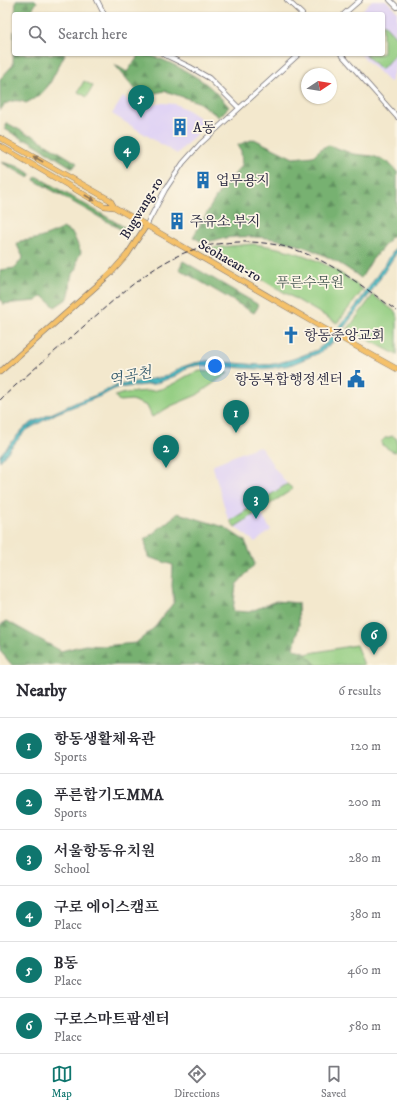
<!DOCTYPE html>
<html lang="en">
<head>
<meta charset="utf-8">
<style>
	:root { --surface:#fff; --page:#f2f2f3; --text:#2b2b33; --muted:#7c7c81; --line:#e1e1e2; --accent:#0f766e }
	body { margin:0; font-family:"IM FELL DW Pica","Noto Serif KR",serif; background:var(--page); color:var(--text) }
	.compass { position:absolute; left:301px; top:68px; width:36px; height:36px; border-radius:50%; background:var(--surface); box-shadow:0 1px 3px #0004; rotate:78deg }
	.you { position:absolute; left:215px; top:366px; width:14px; height:14px; margin:-10px; border:3px solid #fff; border-radius:50%; background:#1a73e8; box-shadow:0 0 0 6px #1a73e833 }
	.badge { display:grid; place-items:center; width:26px; height:26px; border-radius:50%; background:var(--accent); color:#fff; font-size:13px; font-weight:700 }
	.pin { position:absolute; translate:-50% -33px; filter:drop-shadow(0 1px 2px #0008) }
	.pin::after { content:''; position:absolute; top:21px; width:14px; height:12px; background:inherit; clip-path:polygon(0 0,100% 0,50% 100%) }
	.list { margin:0; padding:0; list-style:none }
	h2 { display:flex; justify-content:space-between; align-items:center; height:52px; margin:0; padding:0 16px; font-size:17px }
	h2 small { font-size:13px; font-weight:400; color:var(--muted) }
	.list li { display:grid; grid-template-columns:26px 1fr auto; gap:12px; align-items:center; box-sizing:border-box; height:56px; padding:0 16px; border-top:1px solid var(--line) }
	.list b { display:block; font-size:15px; white-space:nowrap }
	.list p { margin:0; font-size:13px; white-space:nowrap; color:var(--muted) }
	.list em { font-size:13px; font-style:normal; color:var(--muted) }
	.icon { flex:none; width:22px; height:22px; fill:none; stroke:currentColor; stroke-width:2; stroke-linecap:round; stroke-linejoin:round }
	.map { position:relative; flex:none; width:397px; height:665px; overflow:hidden }
	.search { position:absolute; background:var(--surface); box-shadow:0 1px 3px #0004; left:12px; right:12px; top:12px; height:44px; display:flex; align-items:center; gap:10px; box-sizing:border-box; padding:0 14px; border-radius:4px; color:var(--muted); font-size:15px }
	.sheet { height:388px; background:var(--surface) }
	nav { display:flex; justify-content:space-around; align-items:center; box-sizing:border-box; height:56px; border-top:1px solid var(--line); background:var(--surface); font-size:11px; color:var(--muted) }
	nav a { display:grid; justify-items:center; gap:2px }
	nav .on { color:var(--accent) }
	.map>svg:first-child { display:block }
</style>
</head>
<body>
<div class="map">
<svg width="397" height="665" viewBox="0 0 397 665">
	<defs>
		<pattern id="forest-firs" width="22" height="20" patternUnits="userSpaceOnUse"><rect width="22" height="20" fill="#77b171"/><path d="M5 1l3.5 6h-7zM16 11l3.5 6h-7z" fill="#61905e"/></pattern>
		<pattern id="water-waves" width="16" height="10" patternUnits="userSpaceOnUse"><rect width="16" height="10" fill="#4cbbc3"/><path d="M0 5q4-4 8 0t8 0" fill="none" stroke="#3f98a0"/></pattern>
	</defs>
	<rect width="100%" height="100%" fill="#fcf5e5"/>
	<filter id="ink" filterUnits="userSpaceOnUse"><feTurbulence type="fractalNoise" baseFrequency=".025" numOctaves="2"/><feDisplacementMap in="SourceGraphic" scale="8" xChannelSelector="R" yChannelSelector="G"/><feConvolveMatrix kernelMatrix="1 2 1 2 8 2 1 2 1" color-interpolation-filters="sRGB"/></filter>
	<filter id="wash" filterUnits="userSpaceOnUse"><feTurbulence type="fractalNoise" baseFrequency=".012" numOctaves="4" result="noise"/><feDisplacementMap in="SourceGraphic" scale="16" xChannelSelector="R" yChannelSelector="G"/><feGaussianBlur stdDeviation="0.9" result="paint"/><feColorMatrix in="noise" values="0 0 0 0 0 0 0 0 0 0 0 0 0 0 0 0 0 1.4 0 .05"/><feComposite in="paint" operator="in"/></filter>
	<g filter="url(#wash)">
		<rect width="100%" height="100%" fill="#f3e8cd"/>
		<path fill="#e1d4f4" d="M372,0H386L397,11V28L395,30L397,33V61L391,81L389,82L360,54H383V14H358Z
			M123,97L139,107L163,103L175,104L186,109L207,123L177,154L112,114Z
			M256,447L262,448L274,467L287,484L230,521L227,516L213,467L214,464Z
			M259,511L271,530L255,542L235,527Z"/>
		<path fill="url(#forest-firs)" stroke="#4c6a56" d="M16,0H35L37,2L29,14H15Z
			M14,31V54H65L49,85L39,96L26,103C16,98 5,101 0,111V79L13,65Z
			M140,54C157,54 191,73 205,83C214,90 222,99 229,107L219,117L198,102L165,91L141,96L115,65L127,72Z
			M7,123L27,134L32,135L77,163L73,168L28,140H24L5,129Z
			M254,139L293,158L313,156L322,148L329,145L353,154L373,156L388,162L397,172V228L394,234L372,260L361,278C353,272 344,266 335,261C302,242 262,233 225,238C218,239 210,241 204,243L193,237L216,197L224,186L242,166L241,151L238,145Z
			M1,162L17,166L31,174L29,178Z
			M36,176L131,231L129,234L34,180Z
			M63,228L73,234L81,252L77,260V268L71,277L70,290L68,298L55,307L43,296L36,301L3,304L0,298V270L15,268L23,257L17,245L20,241C36,240 49,236 63,228Z
			M183,261L257,304L258,307L254,313L179,269Z
			M178,513L224,527L245,541L255,564L236,585L233,611L249,612L276,601L298,603L299,624L294,649L305,652V654L317,665H12L0,651V625L7,621L61,651L85,645L104,646L136,643L155,627L174,602L172,586L173,565L148,557L145,540Z"/>
		<path fill="#94ce83" stroke="#5b785f" d="M384,24L397,38L396,53L381,70L365,54H383V26Z
			M84,81L93,86L87,97L78,92Z
			M253,244C296,249 330,262 363,290L337,323L242,268L209,248Z
			M373,295L397,313V355L348,329Z
			M200,371L228,373L197,395L171,406L152,417L147,406L132,400L119,401L115,396C130,390 146,393 161,389C175,385 186,374 200,371Z
			M393,436L397,439V451L395,452C390,451 386,447 382,445L381,442L385,438Z
			M287,484L293,489L235,527L230,521Z
			M356,645L364,665H317L305,654Z"/>
		<path fill="url(#water-waves)" stroke="#376e7f" d="M397,246V252L369,295L331,344L319,353L290,365L273,368L258,369L200,365L189,367L175,376L154,384L116,388L103,395L57,413L25,431L0,461V455L24,428L33,422L79,401L94,396L118,385L164,377L182,367L194,363L207,361L260,365L275,364L293,359L317,350L327,342L357,305Z"/>
	</g>
	<g filter="url(#ink)">
		<g fill="none" stroke-linecap="round" stroke-linejoin="round">
			<g stroke="#6b676e" stroke-width="5.5">
				<path id="minor" d="M97,0L104,14
					M287,0L302,14
					M390,0L397,7
					M344,14L360,0
					M163,54L190,67L209,78L239,108
					M341,54L397,117
					M146,226L165,190L183,163L200,144L299,54"/>
			</g>
			<g stroke="#6b676e" stroke-width="6">
				<path id="major" d="M0,138L110,200L114,207L137,220L323,328L397,369
					M0,146L104,206L114,207
					M0,372L110,274L127,255L146,226"/>
			</g>
			<use href="#minor" stroke="#fff" stroke-width="4"/>
			<use href="#major" stroke="#f5c16b" stroke-width="5"/>
			<path stroke="#22223b" stroke-width="1" stroke-dasharray="6 3" stroke-linecap="butt" d="M0,400C27,374 56,351 84,326C112,302 140,275 173,258C210,239 260,237 299,251C335,264 366,289 397,311"/>
		</g>
		<defs><path id="oneway-solid" d="M-6-.8H1V-3.2L6.5 0L1 3.2V.8H-6Z"/></defs>
		<g fill="#8c7253">
			<use href="#oneway-solid" transform="translate(38 159) rotate(-150)"/>
			<use href="#oneway-solid" transform="translate(90 198) rotate(30)"/>
		</g>
	</g>
	<defs>
		<g id="building-bare" transform="scale(1.38)"><path d="M-4-6H4V6H1V3H-1V6H-4ZM-2.5-4.3h1.7v1.8h-1.7ZM.8-4.3h1.7v1.8H.8ZM-2.5-1h1.7V.8h-1.7ZM.8-1h1.7V.8H.8Z" fill="#1f6fb2" stroke="#fcf5e5" stroke-width="2.5" paint-order="stroke"/></g>
		<g id="church-bare" transform="scale(1.38)"><path d="M-1.2-6h2.4v3.5h3.3v2.4h-3.3V6h-2.4V-.1h-3.3v-2.4h3.3Z" fill="#1f6fb2" stroke="#fcf5e5" stroke-width="2.5" paint-order="stroke"/></g>
		<g id="civic-bare" transform="scale(1.38)"><path d="M-.6-6.5H3V-4.5H.6V-3L4-1V1h2V6H-6V1h2V-1L-.6-3ZM-1.2 2.5V6h2.4V2.5Z" fill="#1f6fb2" stroke="#fcf5e5" stroke-width="2.5" paint-order="stroke"/></g>
	</defs>
	<g fill-rule="evenodd">
		<use href="#building-bare" x="180" y="127"/>
		<use href="#building-bare" x="203" y="180"/>
		<use href="#building-bare" x="177" y="221"/>
		<use href="#church-bare" x="291" y="335"/>
		<use href="#civic-bare" x="356" y="379"/>
	</g>
	<g text-anchor="middle" stroke-width="3.5" stroke-linejoin="round" paint-order="stroke">
		<g font-size="14" fill="#22223b" stroke="#fcf5e5" text-anchor="start">
			<text x="193" y="132">A동</text>
			<text x="216" y="185">업무용지</text>
			<text x="190" y="226">주유소 부지</text>
			<text x="304" y="340">항동중앙교회</text>
			<text x="343" y="384" text-anchor="end">항동복합행정센터</text>
		</g>
		<g font-size="14" fill="#22223b" stroke="#fcf5e5">
			<text transform="translate(141 208) rotate(-59)" y="5">Bugwang-ro</text>
			<text transform="translate(230 260) rotate(30)" y="5">Seohaean-ro</text>
		</g>
		<g font-size="14" fill="#445651" stroke="#fcf5e5">
			<text x="310" y="287">푸른수목원</text>
		</g>
		<g font-size="15" font-style="italic" fill="#31586b" stroke="#fcf5e5">
			<text transform="translate(130 376) rotate(-12)" y="5">역곡천</text>
		</g>
	</g>
</svg>
<svg class="compass" viewBox="-18 -18 36 36"><path d="M0-13l5 13h-10z" fill="#e53935"/><path d="M0 13l5-13h-10z" fill="#7c7c81"/></svg>
<div class="you"></div>
<div class="pin badge" style="left:236px;top:433px">1</div>
<div class="pin badge" style="left:166px;top:468px">2</div>
<div class="pin badge" style="left:256px;top:519px">3</div>
<div class="pin badge" style="left:127px;top:169px">4</div>
<div class="pin badge" style="left:141px;top:118px">5</div>
<div class="pin badge" style="left:374px;top:655px">6</div>
<div class="search"><svg class="icon" aria-label="search" viewBox="0 0 24 24"><circle cx="10" cy="10" r="6"/><path d="M15 15l6 6"/></svg>Search here</div>
</div>
<section class="sheet">
<h2>Nearby<small>6 results</small></h2>
<ul class="list">
<li><span class="badge">1</span><div><b>항동생활체육관</b><p>Sports</p></div><em>120 m</em></li>
<li><span class="badge">2</span><div><b>푸른합기도MMA</b><p>Sports</p></div><em>200 m</em></li>
<li><span class="badge">3</span><div><b>서울항동유치원</b><p>School</p></div><em>280 m</em></li>
<li><span class="badge">4</span><div><b>구로 에이스캠프</b><p>Place</p></div><em>380 m</em></li>
<li><span class="badge">5</span><div><b>B동</b><p>Place</p></div><em>460 m</em></li>
<li><span class="badge">6</span><div><b>구로스마트팜센터</b><p>Place</p></div><em>580 m</em></li>
</ul>
</section>
<nav>
<a class="on"><svg class="icon" aria-label="map" viewBox="0 0 24 24"><path d="M3 6l6-2 6 2 6-2v14l-6 2-6-2-6 2zM9 4v14M15 6v14"/></svg>Map</a>
<a><svg class="icon" aria-label="directions" viewBox="0 0 24 24"><path d="M12 3l9 9-9 9-9-9zM9 14v-3h6M13 9l2 2-2 2"/></svg>Directions</a>
<a><svg class="icon" aria-label="saved" viewBox="0 0 24 24"><path d="M7 4h10v16l-5-4-5 4z"/></svg>Saved</a>
</nav>
</body>
</html>
